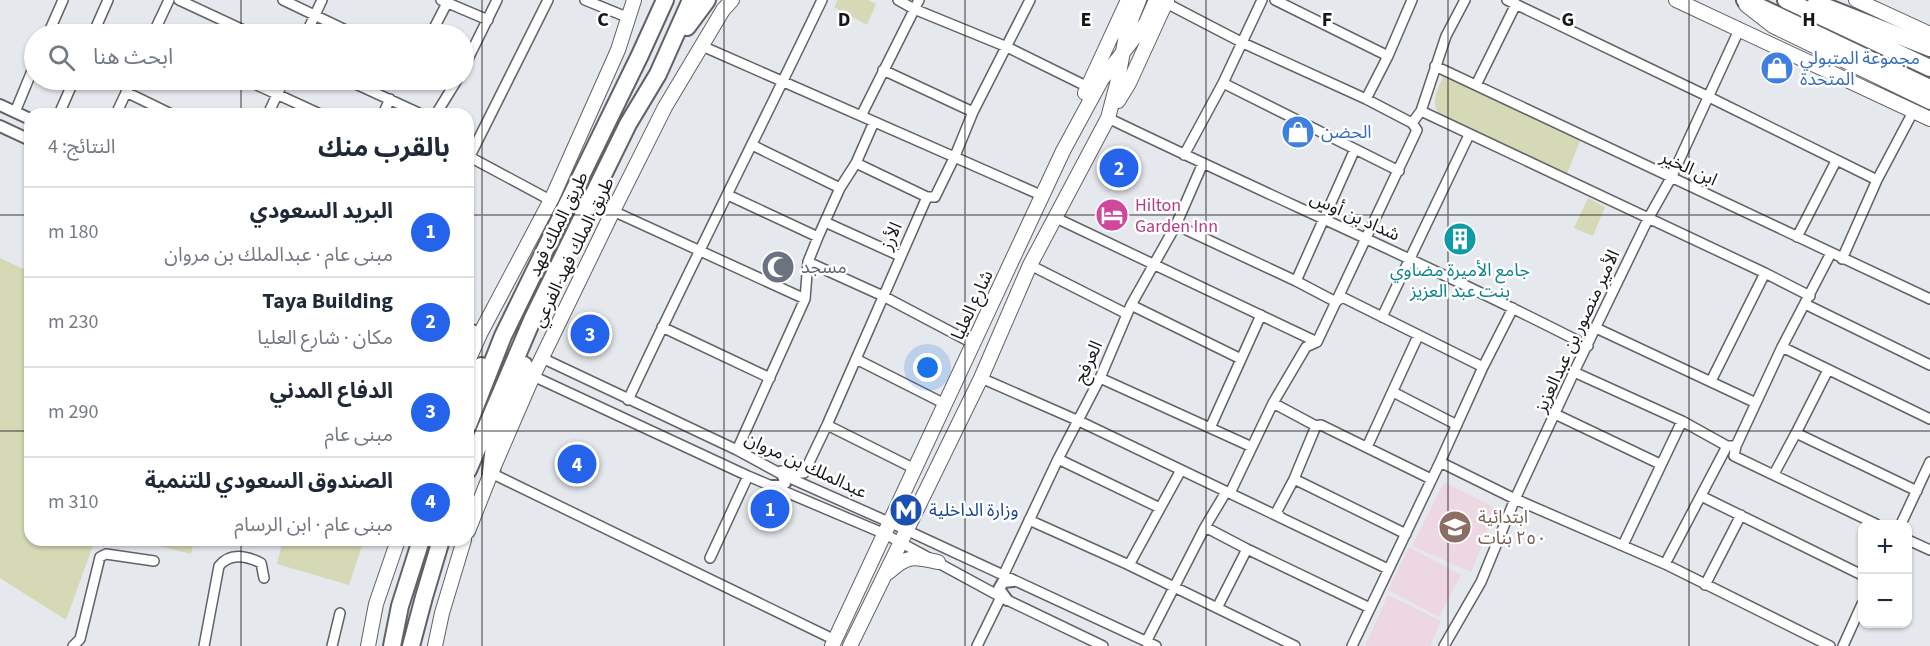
<!DOCTYPE html>
<html lang="ar">
<head>
<meta charset="utf-8">
<style>
	:root { --surface:#fff; --page:#f2f2f3; --text:#1f2937; --muted:#747a83; --line:#e0e1e3; --accent:#2563eb }
	body { margin:0; font-family:"Source Sans 3","Noto Sans Arabic",sans-serif; background:var(--page); color:var(--text); direction:rtl }
	.controls { position:absolute; right:18px; bottom:18px; display:grid; overflow:hidden; border-radius:12px; box-shadow:0 2px 4px #0004 }
	.controls button { width:54px; height:54px; display:grid; place-items:center; padding:0; border:0; border-bottom:2px solid var(--line); background:var(--surface); color:var(--text); font:30px sans-serif }
	.you { position:absolute; left:928px; top:368px; width:21px; height:21px; margin:-15px; border:4px solid #fff; border-radius:50%; background:#1a73e8; box-shadow:0 0 0 9px #1a73e833 }
	.badge { display:grid; place-items:center; width:39px; height:39px; border-radius:50%; background:var(--accent); color:#fff; font-size:20px; font-weight:700 }
	.pin { position:absolute; translate:-50% -50%; border:3px solid #fff; box-shadow:0 2px 6px #0006 }
	.list { margin:0; padding:0; list-style:none }
	h2 { display:flex; justify-content:space-between; align-items:center; height:78px; margin:0; padding:0 24px; font-size:26px }
	h2 small { font-size:20px; font-weight:400; color:var(--muted) }
	.list li { display:grid; grid-template-columns:39px 1fr auto; gap:18px; align-items:center; box-sizing:border-box; height:90px; padding:0 24px; border-top:2px solid var(--line) }
	.list b { display:block; font-size:22px; white-space:nowrap }
	.list p { margin:0; font-size:20px; white-space:nowrap; color:var(--muted) }
	.list em { font-size:20px; font-style:normal; color:var(--muted) }
	.icon { flex:none; width:33px; height:33px; fill:none; stroke:currentColor; stroke-width:2; stroke-linecap:round; stroke-linejoin:round }
	.map { position:relative; flex:none; width:1930px; height:646px; overflow:hidden; direction:ltr }
	.search { position:absolute; background:var(--surface); box-shadow:0 2px 4px #0004; left:24px; top:24px; width:450px; height:66px; display:flex; align-items:center; gap:15px; box-sizing:border-box; padding:0 21px; border-radius:33px; color:var(--muted); font-size:22px }
	.panel { position:absolute; background:var(--surface); box-shadow:0 2px 4px #0004; left:24px; top:108px; width:450px; height:438px; border-radius:18px; direction:rtl }
	.map>svg:first-child { display:block }
</style>
</head>
<body>
<div class="map">
<svg width="1930" height="646" viewBox="0 0 1930 646">
	<rect width="100%" height="100%" fill="#e5e8ed"/>
	<path fill="#edd7e3" d="M1444,482L1497,509L1471,572L1412,546Z
		M1409,547L1461,575L1439,617L1388,590Z
		M1388,595L1441,621L1430,646H1365Z"/>
	<path fill="#d6d9b6" d="M838,0H868L876,4L867,25L834,7Z
		M1444,75L1580,141L1567,174L1440,115C1429,102 1438,88 1444,75Z
		M1588,198L1605,207L1593,236L1574,228Z
		M0,258L30,272V540H95L66,620L0,578Z
		M136,540H194L191,554Z
		M271,540H364L349,585L277,564L282,543Z"/>
	<g fill="none" stroke-linecap="round" stroke-linejoin="round">
		<g stroke="#5f6266" stroke-width="12">
			<path id="minor" d="M179,0L252,34
				M283,0L354,34
				M441,0L488,20
				M585,0L629,18
				M898,0L914,9L1007,47L1088,87
				M1275,0L1388,56
				M1507,0L1707,96L1877,180
				M1166,3L1243,43L1366,99L1412,123L1417,130L1317,342L1306,347L1273,403L1230,493
				M48,34L63,0
				M93,34L108,0
				M153,34L169,0
				M306,34L322,0
				M431,34L447,3
				M702,46L1043,196
				M1435,66L1930,299
				M464,67L497,0
				M883,70L973,112
				M246,80L320,114
				M347,80L421,114
				M1223,83L1399,171
				M1476,85L1516,4
				M126,92L171,114
				M1366,99L1388,56L1412,0
				M1421,111L1765,273L1810,296
				M15,112L34,66
				M59,114L74,80
				M116,114L132,80
				M268,114L284,80
				M383,114L390,99
				M436,114L457,80
				M861,116L919,0
				M1108,118C1267,195 1430,265 1588,346
				M1412,123L1421,111L1446,36L1465,0
				M752,145L840,188
				M1184,155L1223,83L1262,0
				M468,156L550,200
				M468,160L548,0
				M856,163L927,197
				M728,195L818,237
				M613,211L805,299
				M1054,217L1317,342
				M825,222L900,256
				M1176,225L1296,281L1336,302L1342,297L1483,367
				M1797,237L1836,161
				M1831,253L1782,347L1736,446L1734,456L1876,524
				M1842,259L1877,180L1913,112
				M808,262L883,296L974,344
				M1030,265L1127,314
				M1296,281L1355,149
				M1805,304L1930,365
				M1131,305L1241,359
				M1382,317L1469,135
				M662,327L770,378
				M1596,328L1756,403
				M1782,347L1930,419
				M542,358L737,450L783,475L891,523L1156,646
				M856,359L945,404
				M1574,372L1682,421L1727,446H1736
				M533,376L748,476L885,534L1001,597L1103,646
				M981,378L1079,421L1388,569
				M1100,378L1252,447
				M1711,381L1765,273
				M1393,392L1457,425
				M628,400C691,265 758,134 822,0
				M1273,403L1316,426L1321,425L1431,479
				M1555,414L1660,464
				M827,425L915,469
				M1210,428L1261,315
				M1796,433L1917,491
				M1367,447L1418,336
				M737,450L805,299L808,262L818,237L840,188L856,163L874,122
				M1058,459L1160,508
				M1440,462L1515,499L1665,564L1830,646
				M781,471L804,473L827,425L927,197H935L955,156L973,112L1030,0
				M491,473L835,640
				M1774,474L1796,433L1828,370
				M1294,479L1406,534
				M1701,496L1862,575
				M1280,517L1277,511L1294,479L1316,426
				M1029,520L1129,565L1295,646
				M1901,524L1930,462
				M1205,527L1247,549L1370,608
				M1908,540L1930,550
				M1623,545L1682,421
				M710,558L748,476
				M1665,564L1727,446
				M1129,565L1181,470
				M1003,576L1058,459L1100,378L1131,305L1176,225L1203,163
				M1705,585L1741,515
				M1217,608L1247,549
				M1146,642L1205,527L1226,492
				M73,646L80,639L100,557L106,554L154,561
				M204,646L219,566C230,552 247,556 261,563L264,578
				M332,646L340,613
				M977,646L1001,597
				M1352,646L1440,462L1483,367L1513,308
				M1444,646L1481,582L1515,499L1574,372L1648,219L1671,178L1739,30
				M1843,646L1862,604"/>
		</g>
		<g stroke="#5f6266" stroke-width="14">
			<path id="tertiary" d="M0,105L30,119
				M0,126L30,140
				M468,328L480,334
				M772,486H780L785,483L783,475
				M1007,600L999,589L1003,582L1013,581"/>
		</g>
		<g stroke="#5f6266" stroke-width="16">
			<path id="primary" d="M1676,0L1930,119
				M1856,0L1930,34
				M1746,5L1773,26L1930,102
				M1085,93L1128,0
				M1118,101L1129,83L1167,0
				M468,361L480,334L552,198L618,50L634,0
				M468,531L491,473L533,376L613,211L665,107L723,10L732,0
				M889,572C908,554 915,557 938,562
				M368,646L376,604L398,540
				M435,646L442,613L464,540
				M832,646L1063,151L1102,79L1146,23L1156,0
				M850,646L981,378L1030,265L1108,118L1117,84L1127,30L1139,0"/>
		</g>
		<g stroke="#5f6266" stroke-width="20">
			<path id="motorway" d="M1745,0L1930,88
				M1786,0L1930,68
				M1816,3L1930,48
				M687,27L707,0
				M468,393L481,366
				M468,425L503,336L640,55L665,0
				M468,470L533,318L628,124L658,74L691,0
				M491,473L494,446L498,433L524,365
				M392,646L400,606L421,540
				M411,646L424,597L441,540"/>
		</g>
		<use href="#minor" stroke="#fff" stroke-width="9"/>
		<use href="#tertiary" stroke="#fff" stroke-width="10"/>
		<use href="#primary" stroke="#fff" stroke-width="14"/>
		<use href="#motorway" stroke="#fff" stroke-width="16"/>
	</g>
	<path fill="none" stroke="#161719" stroke-width="1.5" stroke-opacity="0.55" d="M241,0V34M482,0V646M724,0V646M965,0V646M1206,0V646M1448,0V646M1689,0V646M241,80V114M0,215H30M468,215H1930M0,431H30M468,431H1930M241,540V646"/>
	<defs>
		<g id="shop-disc" transform="scale(1.725)"><circle r="9.5" fill="#3f7fe0" stroke="#fff"/><path d="M-5-2.5h2.3a2.7 3.5 0 0 1 5.4 0H5L5.5 6h-11ZM-1.5-2.5h3a1.5 2.3 0 0 0-3 0Z" fill="#fff"/></g>
		<g id="hotel-disc" transform="scale(1.725)"><circle r="9.5" fill="#d1479c" stroke="#fff"/><path d="M-6-4.5h1.5V1H6V5H4.5V3h-9V5H-6ZM-4 0a1.8 1.8 0 1 1 3.6 0ZM.5 0V-2.5h3Q6-2.5 6 0Z" fill="#fff"/></g>
		<g id="building-disc" transform="scale(1.725)"><circle r="9.5" fill="#0f9aa8" stroke="#fff"/><path d="M-4-6H4V6H1V3H-1V6H-4ZM-2.5-4.3h1.7v1.8h-1.7ZM.8-4.3h1.7v1.8H.8ZM-2.5-1h1.7V.8h-1.7ZM.8-1h1.7V.8H.8Z" fill="#fff"/></g>
		<g id="mosque-disc" transform="scale(1.725)"><circle r="9.5" fill="#6b7280" stroke="#fff"/><path d="M3.5-4.9A6 6 0 1 0 3.5 4.9A5 5 0 1 1 3.5-4.9Z" fill="#fff"/></g>
		<g id="metro-disc" transform="scale(1.725)"><circle r="9.5" fill="#1a4fb4" stroke="#fff"/><path d="M-5.5 5V-5H-3L0 0L3-5H5.5V5H3V-.5L0 4L-3-.5V5Z" fill="#fff"/></g>
		<g id="school-disc" transform="scale(1.725)"><circle r="9.5" fill="#8d6e63" stroke="#fff"/><path d="M0-5L7-2L0 1L-7-2ZM-4 1L0 2.5L4 1V4Q0 6-4 4Z" fill="#fff"/></g>
	</defs>
	<g fill-rule="evenodd">
		<use href="#shop-disc" x="1777" y="68"/>
		<use href="#shop-disc" x="1298" y="132"/>
		<use href="#hotel-disc" x="1112" y="215"/>
		<use href="#building-disc" x="1460" y="239"/>
		<use href="#mosque-disc" x="778" y="267"/>
		<use href="#metro-disc" x="906" y="510"/>
		<use href="#school-disc" x="1455" y="527"/>
	</g>
	<g text-anchor="middle" stroke-width="5" stroke-linejoin="round" paint-order="stroke">
		<g font-size="18" fill="#366cbe" stroke="#fff" text-anchor="start">
			<text x="1800" y="64">مجموعة المتبولي<tspan x="1800" dy="21">المتحدة</tspan></text>
			<text x="1321" y="138">الحضن</text>
		</g>
		<g font-size="18" fill="#161719" stroke="#fff">
			<text transform="translate(1689 168) rotate(25)" y="6">ابن الخير</text>
			<text transform="translate(1355 216) rotate(24)" y="6">شداد بن أوس</text>
			<text transform="translate(558 224) rotate(-64)" y="6">طريق الملك فهد</text>
			<text transform="translate(891 236) rotate(-66)" y="6">الأرز</text>
			<text transform="translate(573 252) rotate(-64)" y="6">طريق الملك فهد الفرعي</text>
			<text transform="translate(972 305) rotate(-65)" y="6">شارع العليا</text>
			<text transform="translate(1577 331) rotate(-65)" y="6">الأمير منصور بن عبدالعزيز</text>
			<text transform="translate(1088 362) rotate(-66)" y="6">العرفج</text>
			<text transform="translate(806 465) rotate(25)" y="6">عبدالملك بن مروان</text>
		</g>
		<g font-size="18" fill="#b23c85" stroke="#fff" text-anchor="start">
			<text x="1135" y="211">Hilton<tspan x="1135" dy="21">Garden Inn</tspan></text>
		</g>
		<g font-size="18" fill="#5b616d" stroke="#fff" text-anchor="start">
			<text x="801" y="273">مسجد</text>
		</g>
		<g font-size="18" fill="#0d838f" stroke="#fff">
			<text x="1460" y="276">جامع الأميرة مضاوي<tspan x="1460" dy="21">بنت عبد العزيز</tspan></text>
		</g>
		<g font-size="18" fill="#164399" stroke="#fff" text-anchor="start">
			<text x="929" y="516">وزارة الداخلية</text>
		</g>
		<g font-size="18" fill="#785e54" stroke="#fff" text-anchor="start">
			<text x="1478" y="523">ابتدائية<tspan x="1478" dy="21">٢٥٠ بنات</tspan></text>
		</g>
	</g>
	<g font-size="20" text-anchor="middle" font-weight="bold" fill="#161719" stroke="#fff" stroke-width="5" stroke-linejoin="round" paint-order="stroke">
		<text x="603" y="26">C</text>
		<text x="844" y="26">D</text>
		<text x="1086" y="26">E</text>
		<text x="1327" y="26">F</text>
		<text x="1568" y="26">G</text>
		<text x="1809" y="26">H</text>
	</g>
</svg>
<div class="controls">
<button>+</button>
<button>−</button>
</div>
<div class="you"></div>
<div class="pin badge" style="left:770px;top:509px">1</div>
<div class="pin badge" style="left:1119px;top:168px">2</div>
<div class="pin badge" style="left:590px;top:334px">3</div>
<div class="pin badge" style="left:577px;top:464px">4</div>
<div class="search"><svg class="icon" aria-label="search" viewBox="0 0 24 24"><circle cx="10" cy="10" r="6"/><path d="M15 15l6 6"/></svg>ابحث هنا</div>
<section class="panel">
<h2>بالقرب منك<small>النتائج: 4</small></h2>
<ul class="list">
<li><span class="badge">1</span><div><b>البريد السعودي</b><p>مبنى عام · عبدالملك بن مروان</p></div><em>180 m</em></li>
<li><span class="badge">2</span><div><b>Taya Building</b><p>مكان · شارع العليا</p></div><em>230 m</em></li>
<li><span class="badge">3</span><div><b>الدفاع المدني</b><p>مبنى عام</p></div><em>290 m</em></li>
<li><span class="badge">4</span><div><b>الصندوق السعودي للتنمية</b><p>مبنى عام · ابن الرسام</p></div><em>310 m</em></li>
</ul>
</section>
</div>
</body>
</html>
